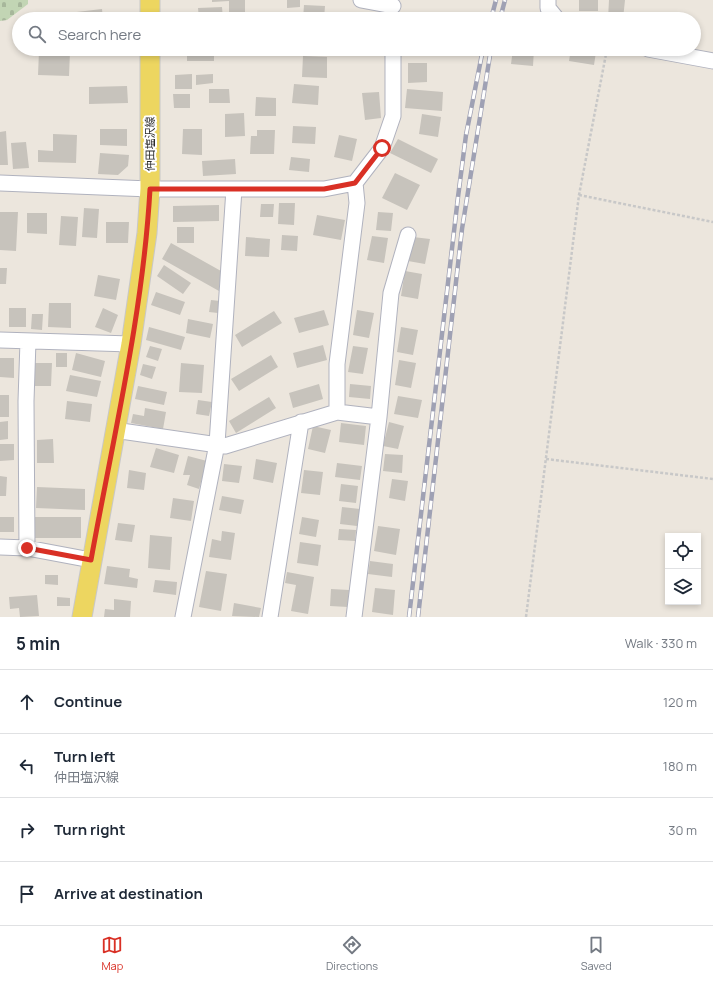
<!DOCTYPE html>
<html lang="en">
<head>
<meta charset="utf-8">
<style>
	:root { --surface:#fff; --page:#f6f6f7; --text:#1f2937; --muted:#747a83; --line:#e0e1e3; --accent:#d93025 }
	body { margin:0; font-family:Manrope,"Noto Sans JP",sans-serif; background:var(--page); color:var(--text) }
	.controls { position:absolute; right:12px; bottom:12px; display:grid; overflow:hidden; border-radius:0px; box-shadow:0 2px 6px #0003 }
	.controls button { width:36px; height:36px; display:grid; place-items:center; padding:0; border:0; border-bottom:1px solid var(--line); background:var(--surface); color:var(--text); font:20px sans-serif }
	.stop { position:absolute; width:12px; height:12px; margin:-9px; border:3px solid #d93025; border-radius:50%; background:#fff }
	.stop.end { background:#d93025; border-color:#fff; box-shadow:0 1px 4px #0008 }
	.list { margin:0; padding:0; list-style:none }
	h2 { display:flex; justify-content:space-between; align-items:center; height:52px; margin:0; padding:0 16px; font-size:17px }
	h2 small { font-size:13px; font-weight:400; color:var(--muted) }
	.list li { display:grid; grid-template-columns:26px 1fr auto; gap:12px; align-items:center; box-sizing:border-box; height:64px; padding:0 16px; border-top:1px solid var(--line) }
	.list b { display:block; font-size:15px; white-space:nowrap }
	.list p { margin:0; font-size:13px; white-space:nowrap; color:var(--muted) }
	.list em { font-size:13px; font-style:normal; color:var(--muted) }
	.icon { flex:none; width:22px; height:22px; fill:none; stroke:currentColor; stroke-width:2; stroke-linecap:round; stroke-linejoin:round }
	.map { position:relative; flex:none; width:713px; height:617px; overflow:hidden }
	.search { position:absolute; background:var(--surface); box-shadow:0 2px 6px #0003; left:12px; right:12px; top:12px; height:44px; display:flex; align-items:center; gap:10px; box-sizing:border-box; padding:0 14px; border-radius:22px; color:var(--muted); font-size:15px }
	.sheet { height:308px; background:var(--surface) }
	nav { display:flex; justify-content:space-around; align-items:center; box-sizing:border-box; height:56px; border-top:1px solid var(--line); background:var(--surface); font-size:11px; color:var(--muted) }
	nav a { display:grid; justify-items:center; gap:2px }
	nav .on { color:var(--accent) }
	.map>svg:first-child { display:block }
</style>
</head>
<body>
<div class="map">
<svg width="713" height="617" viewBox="0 0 713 617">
	<defs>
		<pattern id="cemetery-stones" width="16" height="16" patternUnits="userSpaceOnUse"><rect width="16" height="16" fill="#c2d5b4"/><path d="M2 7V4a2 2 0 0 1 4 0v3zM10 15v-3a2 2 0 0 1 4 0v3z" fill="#a7b79b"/></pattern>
	</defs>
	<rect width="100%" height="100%" fill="#ece6dd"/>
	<path fill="url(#cemetery-stones)" d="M0,0H28V4L7,20L0,21Z"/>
	<path fill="#c7c3bc" d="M212,0H245V19H229V1L212,2Z
		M287,0H300V7L287,8Z
		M579,0H598V11H579Z
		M609,0H625L623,19H608Z
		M304,5L325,6L324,19H303Z
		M222,7L223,19H199L198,8Z
		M102,9L103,19H35L34,17Z
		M354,13H369L368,19H353Z
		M584,14L600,16L599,19H583Z
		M99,49H136V52L99,53Z
		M187,49H214V61H187Z
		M513,49H534L533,66L511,64Z
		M571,49L596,52L594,65L569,61Z
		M39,51L70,52L69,76L38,75Z
		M303,56L327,57V78L302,77Z
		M408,63H427V82L408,83Z
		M192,74V89H175V75Z
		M213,74V83L196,85V75Z
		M294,84L319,86L318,105L292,103Z
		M127,86L128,103L89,104V87Z
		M209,89H229L230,103H209Z
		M407,89L443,92L442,111L405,108Z
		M379,92L381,118L365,120L362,93Z
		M173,94H190V108H174Z
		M256,97L276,98V116H255Z
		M244,113L245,136L225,137V114Z
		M422,114L441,117L438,137L419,134Z
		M293,126L316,127L315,144L292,143Z
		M100,129H127V146L100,145Z
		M183,129H202V155L182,154Z
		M257,130H275L274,154H250L251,136H257Z
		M6,131L8,165H0V132Z
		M53,134L77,135L76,163L38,162V150L53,151Z
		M339,135L357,139L352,161L334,157Z
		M398,139L438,159L431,173L390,153Z
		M26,142L29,168L13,169L11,143Z
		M100,153L129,155L128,166L118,175L98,174Z
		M291,157L310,159L309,172L289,170Z
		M235,159L236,174L203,176L202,161Z
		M395,173L420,185L407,210L382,198Z
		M279,203H295L294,225L278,224Z
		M261,204H274L273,217H260Z
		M219,205V221L173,222V206Z
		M84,208L99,209L97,238L82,237Z
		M0,212H18L16,251L0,250Z
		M378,212L393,213L391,231L376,230Z
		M27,213H47V234L27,233Z
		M317,215L345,220L341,240L313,235Z
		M61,216L78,217L76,246L59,245Z
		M106,222H129L128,243H106Z
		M177,227H194V243H177Z
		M282,235L298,236L297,251L281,250Z
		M372,236L388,238L384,263L367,260Z
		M246,237L270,239L269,257L245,256Z
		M413,237L430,239L425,264L408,261Z
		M171,243L221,271L219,291L162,259Z
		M164,265L191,283L183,294L157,276Z
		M0,268H7L6,284H0Z
		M405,271L422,274L418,299L401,296Z
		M98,275L120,279L116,300L94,296Z
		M156,292L185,302L180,315L151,305Z
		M211,300L220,301L218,313L209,312Z
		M49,303H71V328L48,327Z
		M9,308H26V327H9Z
		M103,308L118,315L111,333L95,327Z
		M324,310L329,325L299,333L294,318Z
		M357,310L374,313L369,338L353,335Z
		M274,311L282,323L242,347L235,335Z
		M32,314H43L42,330L31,329Z
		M188,319L213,324L210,338L186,333Z
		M149,327L185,337L181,350L146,340Z
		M401,327L418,330L413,355L397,352Z
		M323,345L327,360L297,368L293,353Z
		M150,346L162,349L158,361L146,357Z
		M353,346L368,348L363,374L348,372Z
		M56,353H67V367H56Z
		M76,353L105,361L101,377L72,370Z
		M271,355L278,367L239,391L231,379Z
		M0,358H14V378L0,377Z
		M399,360L416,363L411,388L395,385Z
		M34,363H52L51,386H33Z
		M181,363L204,365L202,393L179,392Z
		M143,364L156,367L152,379L140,375Z
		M70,375L101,381L97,397L66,391Z
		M319,384L323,399L293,408L289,393Z
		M350,384L371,386L370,399L349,397Z
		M138,386L167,392L164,405L135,399Z
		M0,395H9V417H0Z
		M398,396L422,400L418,418L394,414Z
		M269,397L276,408L236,433L229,421Z
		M198,400L212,402L209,416L196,414Z
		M67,401L92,404L90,422L65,419Z
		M145,408L166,412L163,429L131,423L133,414L144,416Z
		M8,421V439L0,440V422Z
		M389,422L404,426L398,449L383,446Z
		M341,423L366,426L364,445L339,442Z
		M313,426L331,430L325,453L308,449Z
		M53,439L54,463H37V440Z
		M0,444H14V460L0,461Z
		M156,448L179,455L174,473L150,467Z
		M385,454L403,455L402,473L383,471Z
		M188,456L207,461L199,489L187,485L190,475H183Z
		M256,459L277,463L273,483L253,479Z
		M337,463L362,466L360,480L335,477Z
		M224,464L242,466L239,483L222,481Z
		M129,470L146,473L144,490L127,488Z
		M304,470L323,472L320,495L301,493Z
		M0,476L7,477L6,496H0Z
		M392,479L408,481L405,501L389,498Z
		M341,484L358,486L356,503L339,501Z
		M37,487L85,489V510L36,508Z
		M222,496L244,500L241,514L219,510Z
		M173,498L194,501L191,521L170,518Z
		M342,507L360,509L357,526L340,524Z
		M0,517H14V532H0Z
		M35,517H81V538H35Z
		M302,517L319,520L316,537L299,534Z
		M118,523L135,525L132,542L115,540Z
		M378,526L400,529L396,555L374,551Z
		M339,529L356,530L355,541L338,540Z
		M222,531L235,533L231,560L209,557L212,539L221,541Z
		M150,535L172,537L170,570L148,568Z
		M300,542L321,545L318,566L297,563Z
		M370,561L393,564L392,577L368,574Z
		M107,566L130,569L129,577L138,579L137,588L104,584Z
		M206,571L227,574L221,611L199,607Z
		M287,572L314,577L308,614L291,611L296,585L285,583Z
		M45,575H58V585L45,584Z
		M155,580L177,582L176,595L153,592Z
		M375,588L395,590L393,615L372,612Z
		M331,589L349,590L348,607L330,606Z
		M37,595L39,616L20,617L19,608L10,609L9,597Z
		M57,597L70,598V606H57Z
		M114,599L131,601L130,617H104L105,609L114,610Z
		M234,603L261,608L259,617L232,616Z"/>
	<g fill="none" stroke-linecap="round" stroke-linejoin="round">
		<g stroke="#b0b2be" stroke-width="17">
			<path id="minor" d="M361,0L393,6
				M548,0V8L557,19
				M648,49L713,61
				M0,183L150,189H324L355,183
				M0,340L131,344
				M337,412V364L357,203L355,183L382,148L393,116V49
				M114,430L225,446L337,412L379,417L391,293L408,235
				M0,547L27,548L91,560
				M27,548L26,401L28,341
				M183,617L217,444L234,189
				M270,617L301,422
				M354,617L379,417"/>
		</g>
		<g stroke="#c8c8c8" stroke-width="21">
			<path id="major" d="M150,19V0
				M82,617L131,344L147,233L150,189V49"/>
		</g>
		<path stroke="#c8c8c8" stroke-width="2.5" stroke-dasharray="3 2" stroke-linecap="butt" d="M579,195L713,222
			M546,459L713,479
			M526,617L579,195L607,49"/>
		<use href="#minor" stroke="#fff" stroke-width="15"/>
		<use href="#major" stroke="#edd660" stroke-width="19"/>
		<g stroke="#9fa1b4" stroke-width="4.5">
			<path id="rail" d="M491,19L496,0
				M500,19L505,0
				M409,617L458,197L466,135L483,49
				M418,617L462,229L491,49"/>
		</g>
		<use href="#rail" stroke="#fff" stroke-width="3" stroke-dasharray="9" stroke-linecap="butt"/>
	</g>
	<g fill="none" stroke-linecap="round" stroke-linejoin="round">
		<path stroke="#d93025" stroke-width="5" d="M27,548L91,560C113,438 143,314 150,189H324L355,183L382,148"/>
	</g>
	<g text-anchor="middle" stroke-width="4" stroke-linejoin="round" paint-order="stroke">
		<g font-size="11" fill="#2a2a2a" stroke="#fff">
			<text transform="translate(150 144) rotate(-90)" y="4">仲田塩沢線</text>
		</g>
	</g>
</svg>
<div class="controls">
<button><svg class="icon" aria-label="locate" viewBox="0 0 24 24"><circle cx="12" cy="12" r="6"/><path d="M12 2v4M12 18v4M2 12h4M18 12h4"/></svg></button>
<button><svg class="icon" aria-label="layers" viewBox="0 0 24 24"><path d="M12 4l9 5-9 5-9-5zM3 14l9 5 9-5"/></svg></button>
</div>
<div class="stop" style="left:382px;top:148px"></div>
<div class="stop end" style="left:27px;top:548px"></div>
<div class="search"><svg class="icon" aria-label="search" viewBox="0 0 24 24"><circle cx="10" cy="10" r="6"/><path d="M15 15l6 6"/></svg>Search here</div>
</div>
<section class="sheet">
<h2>5 min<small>Walk · 330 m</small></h2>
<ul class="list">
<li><svg class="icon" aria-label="ahead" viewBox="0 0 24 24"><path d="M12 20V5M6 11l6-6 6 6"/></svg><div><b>Continue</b></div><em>120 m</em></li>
<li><svg class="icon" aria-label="left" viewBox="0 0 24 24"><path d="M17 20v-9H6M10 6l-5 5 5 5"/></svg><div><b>Turn left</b><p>仲田塩沢線</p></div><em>180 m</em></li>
<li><svg class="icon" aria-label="right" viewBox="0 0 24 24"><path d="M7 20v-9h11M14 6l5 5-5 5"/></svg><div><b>Turn right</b></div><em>30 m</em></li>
<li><svg class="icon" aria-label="arrive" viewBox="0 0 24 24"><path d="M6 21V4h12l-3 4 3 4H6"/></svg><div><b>Arrive at destination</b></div></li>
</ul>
</section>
<nav>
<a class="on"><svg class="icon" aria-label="map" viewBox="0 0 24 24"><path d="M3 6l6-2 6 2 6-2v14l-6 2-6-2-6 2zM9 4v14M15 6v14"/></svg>Map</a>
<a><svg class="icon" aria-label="directions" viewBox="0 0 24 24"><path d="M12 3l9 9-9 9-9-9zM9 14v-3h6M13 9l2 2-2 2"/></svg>Directions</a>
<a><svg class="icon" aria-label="saved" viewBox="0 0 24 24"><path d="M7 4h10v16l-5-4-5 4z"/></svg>Saved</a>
</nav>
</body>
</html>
